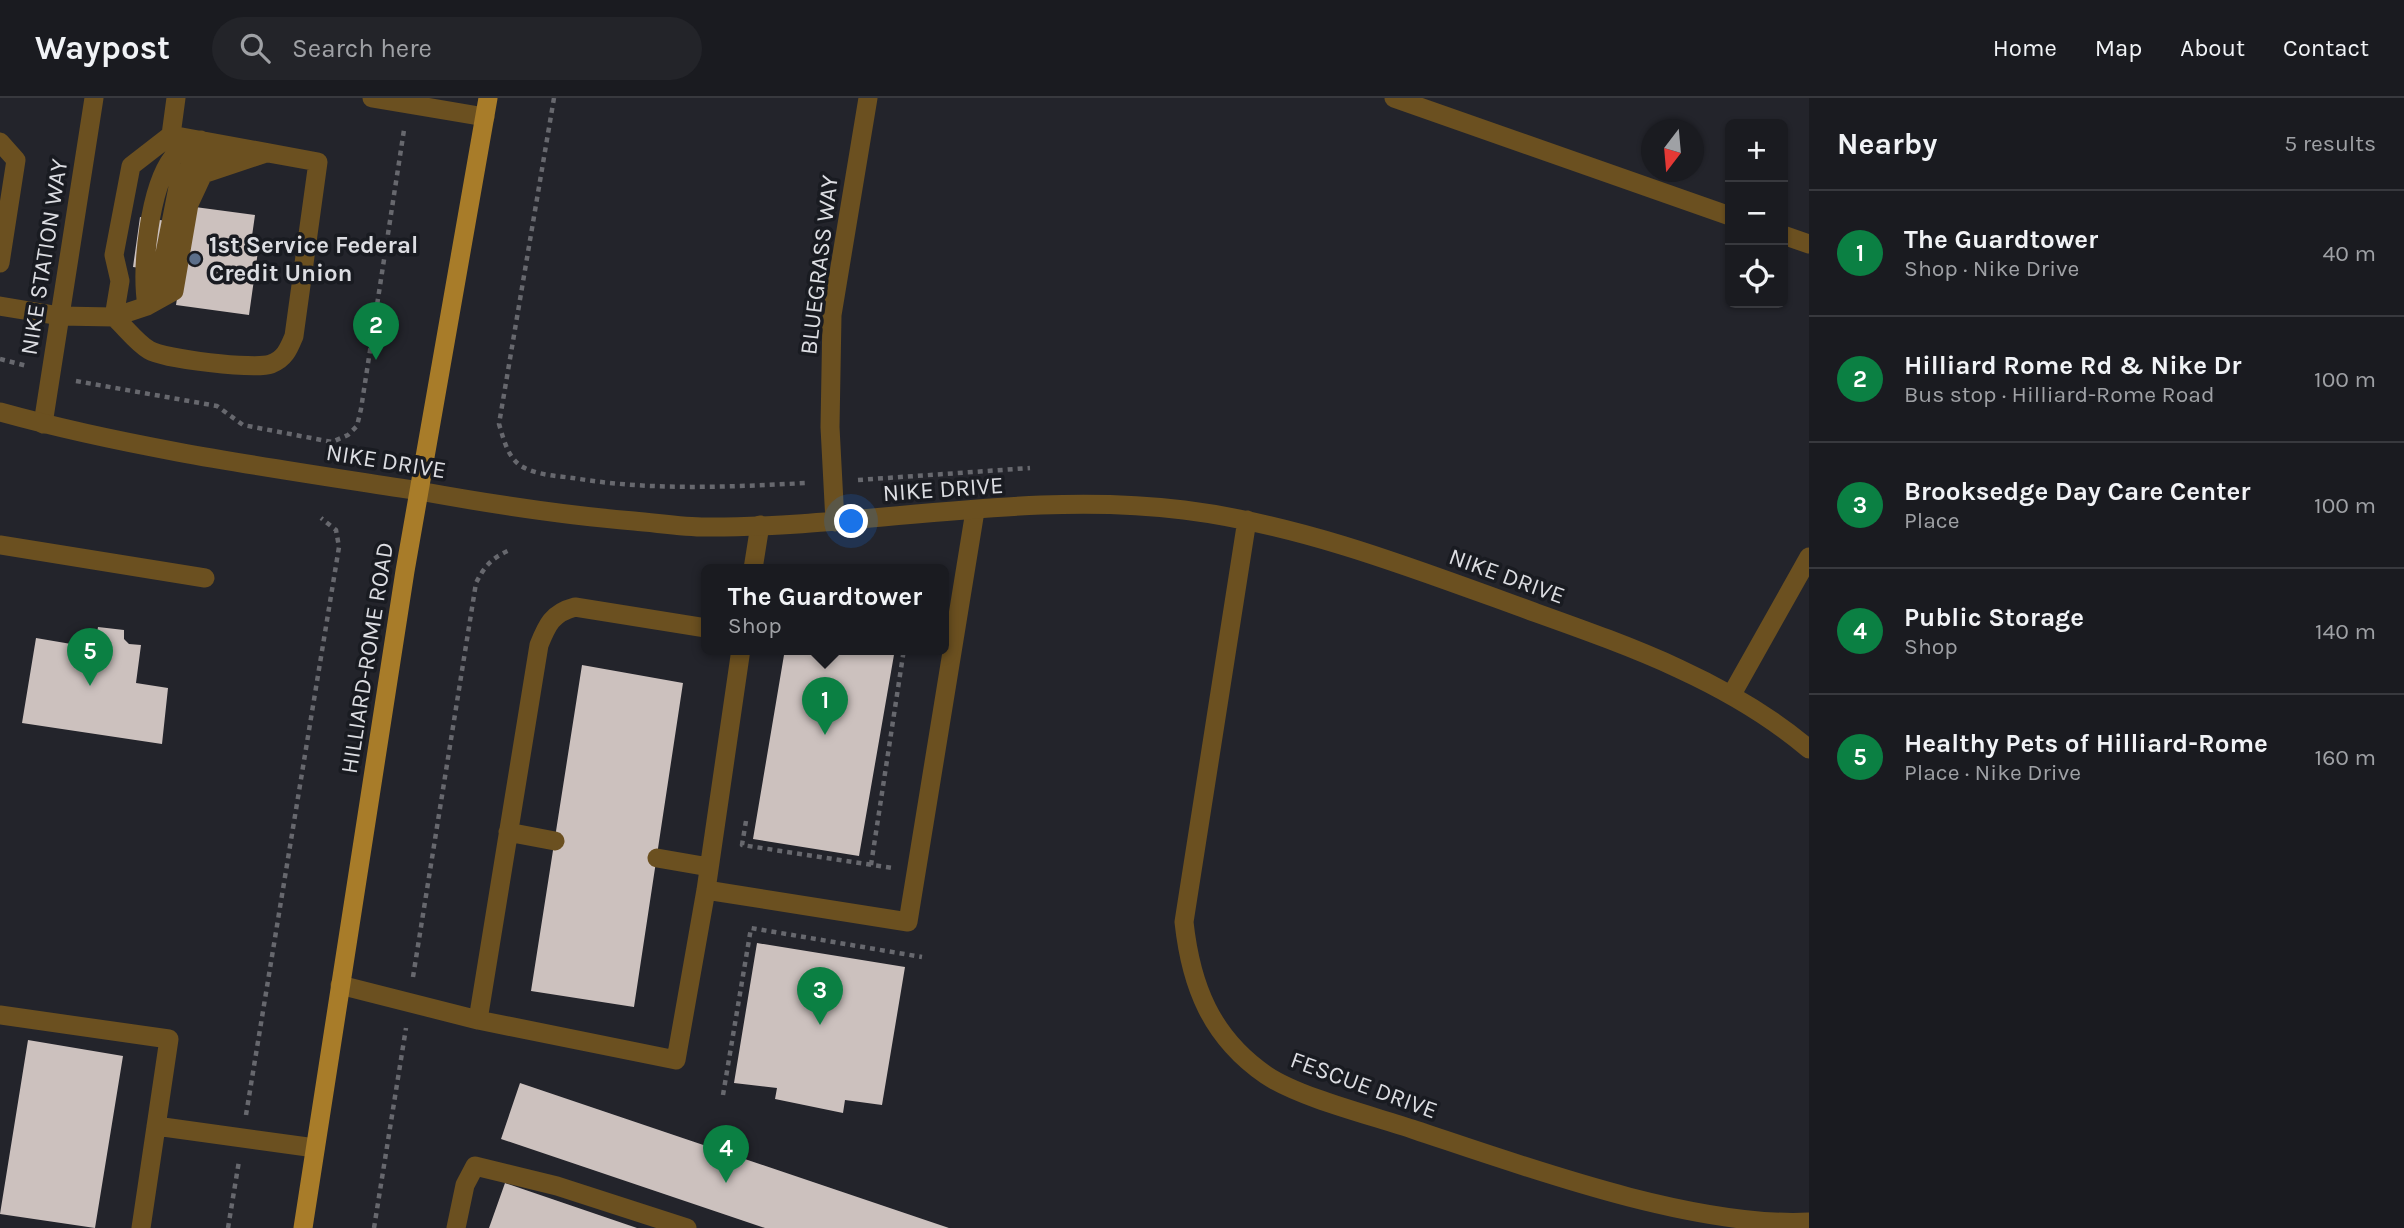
<!DOCTYPE html>
<html lang="en">
<head>
<meta charset="utf-8">
<style>
	:root { --surface:#1a1b20; --page:#232429; --text:#f1f3f6; --muted:#9fa1a5; --line:#38393e; --accent:#0b8043 }
	body { margin:0; font-family:Karla,sans-serif; background:var(--page); color:var(--text) }
	.controls { position:absolute; right:21px; top:21px; display:grid; overflow:hidden; border-radius:10px; box-shadow:0 2px 5px #0004 }
	.controls button { width:63px; height:63px; display:grid; place-items:center; padding:0; border:0; border-bottom:2px solid var(--line); background:var(--surface); color:var(--text); font:35px sans-serif }
	.compass { position:absolute; left:1641px; top:21px; width:63px; height:63px; border-radius:50%; background:var(--surface); box-shadow:0 2px 5px #0004; rotate:196deg }
	.you { position:absolute; left:852px; top:424px; width:24px; height:24px; margin:-18px; border:5px solid #fff; border-radius:50%; background:#1a73e8; box-shadow:0 0 0 10px #1a73e833 }
	.badge { display:grid; place-items:center; width:46px; height:46px; border-radius:50%; background:var(--accent); color:#fff; font-size:23px; font-weight:700 }
	.pin { position:absolute; translate:-50% -58px; filter:drop-shadow(0 2px 4px #0008) }
	.pin::after { content:''; position:absolute; top:37px; width:24px; height:21px; background:inherit; clip-path:polygon(0 0,100% 0,50% 100%) }
	.popup { position:absolute; left:701px; top:466px; width:248px; height:91px; box-sizing:border-box; display:grid; place-content:center; border-radius:10px; background:var(--surface); filter:drop-shadow(0 2px 5px #0005); font-size:23px; white-space:nowrap; color:var(--muted) }
	.popup b { font-size:26px; color:var(--text) }
	.popup::after { content:''; position:absolute; left:50%; top:100%; margin-left:-14px; border:14px solid transparent; border-top-color:var(--surface) }
	.list { margin:0; padding:0; list-style:none }
	h2 { display:flex; justify-content:space-between; align-items:center; height:91px; margin:0; padding:0 28px; font-size:30px }
	h2 small { font-size:23px; font-weight:400; color:var(--muted) }
	.list li { display:grid; grid-template-columns:46px 1fr auto; gap:21px; align-items:center; box-sizing:border-box; height:126px; padding:0 28px; border-top:2px solid var(--line) }
	.list b { display:block; font-size:26px; white-space:nowrap }
	.list p { margin:0; font-size:23px; white-space:nowrap; color:var(--muted) }
	.list em { font-size:23px; font-style:normal; color:var(--muted) }
	.icon { flex:none; width:38px; height:38px; fill:none; stroke:currentColor; stroke-width:2; stroke-linecap:round; stroke-linejoin:round }
	.map { position:relative; flex:none; width:1809px; height:1130px; overflow:hidden }
	header { display:flex; align-items:center; gap:42px; box-sizing:border-box; height:98px; padding:0 35px; background:var(--surface); border-bottom:2px solid var(--line) }
	header strong { font-size:33px }
	nav { display:flex; gap:38px; margin-inline-start:auto; font-size:24px }
	.search { width:490px; height:63px; background:var(--page); display:flex; align-items:center; gap:18px; box-sizing:border-box; padding:0 24px; border-radius:38px; color:var(--muted); font-size:26px }
	main { display:flex }
	aside { flex:1; background:var(--surface) }
	.map>svg:first-child { display:block }
</style>
</head>
<body>
<header>
<strong>Waypost</strong>
<div class="search"><svg class="icon" aria-label="search" viewBox="0 0 24 24"><circle cx="10" cy="10" r="6"/><path d="M15 15l6 6"/></svg>Search here</div>
<nav><a>Home</a><a>Map</a><a>About</a><a>Contact</a></nav>
</header>
<main>
<div class="map">
<svg width="1809" height="1130" viewBox="0 0 1809 1130">
	<rect width="100%" height="100%" fill="#23242b"/>
	<path fill="#ccc1be" d="M195,109L255,117L250,152L258,153L249,217L176,207L181,175L133,169L140,119L193,127Z
		M98,529L124,532V541L129,546L141,547L136,585L168,590L162,646L22,625L36,540L77,547L78,537L96,541Z
		M785,551H895L859,758L753,741Z
		M582,567L683,585L634,909L531,893Z
		M757,845L905,869L882,1007L845,1002L843,1015L775,1001L777,990L734,985Z
		M28,942L123,958L95,1130L0,1116Z
		M520,985L949,1130H765L501,1041Z
		M505,1085L637,1130H489Z"/>
	<g fill="none" stroke-linecap="round" stroke-linejoin="round">
		<path stroke="#67686e" stroke-width="4.5" stroke-dasharray="5 5" stroke-linecap="butt" d="M554,0L499,326C504,342 507,358 521,368C536,377 557,378 573,380C652,393 728,389 807,385
			M0,261L27,268
			M76,283L217,308L243,327L332,344L348,337L357,328L361,311L404,32
			M858,382L1030,370
			M746,723L742,747L892,770
			M871,767L904,551
			M413,879L476,485C485,467 493,459 512,451
			M723,997L751,830L922,859
			M246,1017L339,449L336,432L321,420
			M228,1130L239,1063
			M374,1130L406,930"/>
		<path stroke="#6b5020" stroke-width="19" d="M372,0L485,19
			M171,37L131,68L114,157L120,183L114,219L147,208L174,193L189,106L203,76L266,55
			M0,44L16,62L0,165
			M0,208L60,218L114,219C125,229 137,245 149,252C164,261 255,272 271,266C285,261 289,250 294,238L318,64L171,37L176,0
			M147,208L160,181L180,79L199,60L231,50
			M147,208C141,171 149,90 173,59C179,52 193,47 201,42
			M43,326L94,0
			M0,447L205,480
			M753,471L760,427
			M508,734L555,743
			M657,760L709,769
			M706,792L908,824L975,413
			M340,887L478,922L676,962L706,792L741,551
			M0,917L169,941L141,1130
			M478,922L539,547C547,527 552,515 575,509L706,530
			M156,1028L315,1050
			M456,1130L465,1087L475,1068L557,1088L687,1130"/>
		<path stroke="#6b5020" stroke-width="19" d="M1394,0L1730,118
			M1783,137L1809,146
			M419,393C491,406 561,417 634,423C658,425 682,429 706,429C865,430 1025,392 1184,412C1304,427 1418,472 1531,513C1629,548 1729,583 1809,651
			M1247,422L1184,824C1191,888 1211,939 1266,977C1300,1000 1374,1018 1415,1032C1526,1069 1694,1130 1809,1124
			M835,424L830,329L832,217L868,0
			M1732,596L1809,459"/>
		<path stroke="#6b5020" stroke-width="19" d="M0,314C137,352 279,371 419,393"/>
		<path stroke="#a87c29" stroke-width="19" d="M303,1130L405,473L488,0"/>
	</g>
	<circle fill="#5c6f8a" stroke="#191b21" stroke-width="2.5" cx="195" cy="161" r="7"/>
	<g text-anchor="middle" stroke-width="7" stroke-linejoin="round" paint-order="stroke">
		<g font-size="24" font-weight="bold" fill="#dcdde2" stroke="#191b21" text-anchor="start">
			<text x="209" y="155">1st Service Federal<tspan x="209" dy="28">Credit Union</tspan></text>
		</g>
		<g font-size="24" fill="#dcdde2" stroke="#191b21">
			<text transform="translate(44 159) rotate(-81)" y="8">NIKE STATION WAY</text>
			<text transform="translate(819 167) rotate(-83)" y="8">BLUEGRASS WAY</text>
			<text transform="translate(386 363) rotate(9)" y="8">NIKE DRIVE</text>
			<text transform="translate(943 391) rotate(-4)" y="8">NIKE DRIVE</text>
			<text transform="translate(1507 478) rotate(20)" y="8">NIKE DRIVE</text>
			<text transform="translate(367 560) rotate(-81)" y="8">HILLIARD-ROME ROAD</text>
			<text transform="translate(1364 987) rotate(20)" y="8">FESCUE DRIVE</text>
		</g>
	</g>
</svg>
<div class="controls">
<button>+</button>
<button>−</button>
<button><svg class="icon" aria-label="locate" viewBox="0 0 24 24"><circle cx="12" cy="12" r="6"/><path d="M12 2v4M12 18v4M2 12h4M18 12h4"/></svg></button>
</div>
<svg class="compass" viewBox="-18 -18 36 36"><path d="M0-13l5 13h-10z" fill="#e53935"/><path d="M0 13l5-13h-10z" fill="#9fa1a5"/></svg>
<div class="you"></div>
<div class="pin badge" style="left:825px;top:637px">1</div>
<div class="popup"><b>The Guardtower</b>Shop</div>
<div class="pin badge" style="left:376px;top:262px">2</div>
<div class="pin badge" style="left:820px;top:927px">3</div>
<div class="pin badge" style="left:726px;top:1085px">4</div>
<div class="pin badge" style="left:90px;top:588px">5</div>
</div>
<aside>
<h2>Nearby<small>5 results</small></h2>
<ul class="list">
<li><span class="badge">1</span><div><b>The Guardtower</b><p>Shop · Nike Drive</p></div><em>40 m</em></li>
<li><span class="badge">2</span><div><b>Hilliard Rome Rd &amp; Nike Dr</b><p>Bus stop · Hilliard-Rome Road</p></div><em>100 m</em></li>
<li><span class="badge">3</span><div><b>Brooksedge Day Care Center</b><p>Place</p></div><em>100 m</em></li>
<li><span class="badge">4</span><div><b>Public Storage</b><p>Shop</p></div><em>140 m</em></li>
<li><span class="badge">5</span><div><b>Healthy Pets of Hilliard-Rome</b><p>Place · Nike Drive</p></div><em>160 m</em></li>
</ul>
</aside>
</main>
</body>
</html>
